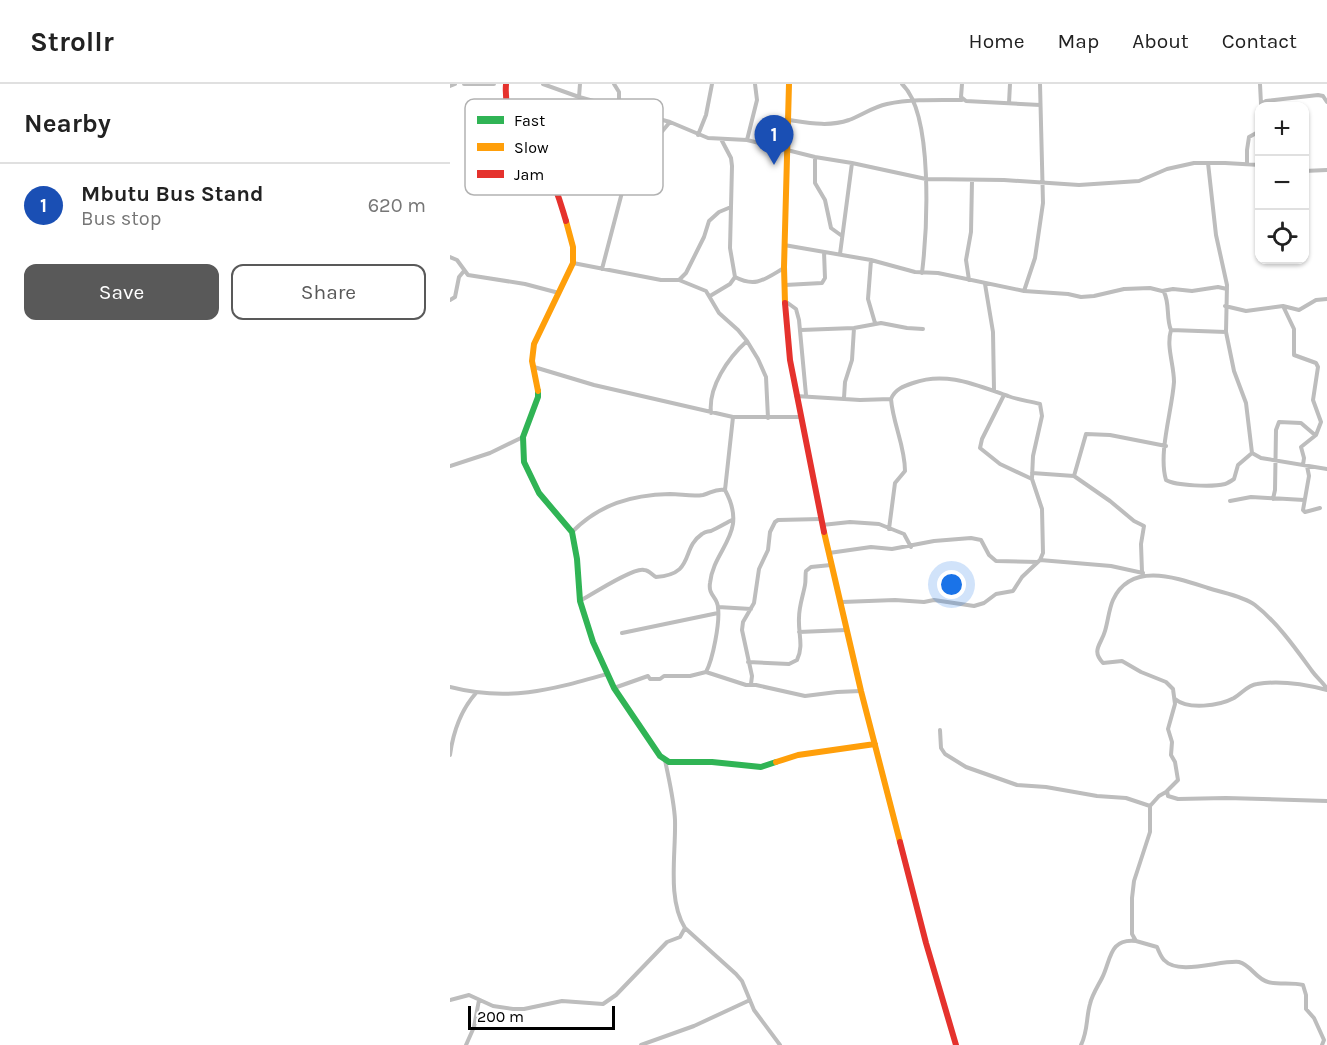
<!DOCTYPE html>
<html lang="en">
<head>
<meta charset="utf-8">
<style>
	:root { --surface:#fff; --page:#f6f6f6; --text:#222; --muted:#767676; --line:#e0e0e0; --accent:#595959 }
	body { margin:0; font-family:Karla,sans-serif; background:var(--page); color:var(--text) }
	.controls { position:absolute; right:18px; top:18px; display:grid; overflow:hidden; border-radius:12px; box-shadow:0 2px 4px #0004 }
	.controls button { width:54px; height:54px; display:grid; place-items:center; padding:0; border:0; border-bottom:2px solid var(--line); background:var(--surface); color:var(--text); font:30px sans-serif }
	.scale { position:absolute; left:18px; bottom:15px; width:147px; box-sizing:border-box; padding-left:6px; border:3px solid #000; border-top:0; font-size:16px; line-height:21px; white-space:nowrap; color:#000; -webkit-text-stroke:4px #fff; paint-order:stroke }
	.you { position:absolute; left:502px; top:501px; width:21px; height:21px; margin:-15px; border:4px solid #fff; border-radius:50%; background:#1a73e8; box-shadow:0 0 0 9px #1a73e833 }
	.badge { display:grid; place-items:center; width:39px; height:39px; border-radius:50%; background:var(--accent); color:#fff; font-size:20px; font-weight:700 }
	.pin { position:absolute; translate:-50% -50px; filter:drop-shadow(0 2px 3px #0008) }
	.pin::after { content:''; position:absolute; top:32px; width:21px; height:18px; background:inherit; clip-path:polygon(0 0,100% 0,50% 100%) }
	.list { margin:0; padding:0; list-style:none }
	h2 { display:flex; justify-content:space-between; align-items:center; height:78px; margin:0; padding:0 24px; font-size:26px }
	h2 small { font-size:20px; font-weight:400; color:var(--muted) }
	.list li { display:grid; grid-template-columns:39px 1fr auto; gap:18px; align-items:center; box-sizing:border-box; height:84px; padding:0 24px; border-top:2px solid var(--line) }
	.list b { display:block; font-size:22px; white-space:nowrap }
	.list p { margin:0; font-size:20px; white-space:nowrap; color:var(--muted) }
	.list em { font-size:20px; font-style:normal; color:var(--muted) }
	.actions { display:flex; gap:12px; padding:18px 24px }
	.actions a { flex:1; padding:14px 0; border:2px solid var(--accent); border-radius:12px; text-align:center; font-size:21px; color:var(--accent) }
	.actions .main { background:var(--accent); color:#fff }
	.icon { flex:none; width:33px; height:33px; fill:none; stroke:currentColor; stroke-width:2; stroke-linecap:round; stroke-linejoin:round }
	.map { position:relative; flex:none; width:877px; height:961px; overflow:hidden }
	header { display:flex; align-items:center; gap:36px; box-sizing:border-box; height:84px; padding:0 30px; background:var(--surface); border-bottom:2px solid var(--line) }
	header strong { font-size:28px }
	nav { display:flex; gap:33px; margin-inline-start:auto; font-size:21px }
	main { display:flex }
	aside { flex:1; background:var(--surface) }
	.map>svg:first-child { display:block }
</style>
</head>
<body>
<header>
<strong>Strollr</strong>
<nav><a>Home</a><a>Map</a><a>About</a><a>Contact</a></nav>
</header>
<main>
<aside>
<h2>Nearby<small></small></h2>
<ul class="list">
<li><span class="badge" style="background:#1a4fb4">1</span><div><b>Mbutu Bus Stand</b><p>Bus stop</p></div><em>620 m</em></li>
</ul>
<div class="actions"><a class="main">Save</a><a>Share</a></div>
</aside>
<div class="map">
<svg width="877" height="961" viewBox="0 0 877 961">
	<rect width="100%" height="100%" fill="#fff"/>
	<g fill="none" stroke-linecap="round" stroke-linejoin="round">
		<path stroke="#bdbdbd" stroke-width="4" d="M14,0H44
			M93,0L129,13L220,38L258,54L297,56L365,73L402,79L476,95L554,96L629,101L689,97L717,85L744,79H775L810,81
			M164,0L169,8V23
			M452,0C484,30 477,147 472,189
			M512,0L511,13L516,17L590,21
			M810,0L811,20
			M0,2L5,0
			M129,13L130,0
			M559,19L560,0
			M811,20L816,17L868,11L873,12L877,18
			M339,36C359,39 379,43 399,36C412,31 423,23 437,20C461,15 488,16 512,16
			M248,51L256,31L262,0
			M297,56L307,16L305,0
			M365,73V99L375,116L381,144L392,152
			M758,79L766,151L777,201L776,248L784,287L796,319L802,369L811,374L877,385
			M797,79V66L799,53L810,47
			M854,87L877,86
			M98,89C126,78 151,73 181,74
			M334,161L421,176L465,188L488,189L574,207L618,210L631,213L644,212L674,205L700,204L712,207L723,205L742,207L768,203L777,205
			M390,170L402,79
			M0,173L7,176L18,191L75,200L109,209
			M421,176L418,215L425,239
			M123,179L211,196H229L236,189L254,153L259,137L269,128L281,123
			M152,185L181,74L186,68L204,57L220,38
			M285,193C306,204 315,195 334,184
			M229,196L256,207L269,229L288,246L297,257L308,275L316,293L318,334
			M519,196L516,176L521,148L522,97
			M535,200L543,248L544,306
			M335,201L372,199L375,194L374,168
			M574,207L585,174L593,119L590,0
			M714,208C720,220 716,235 721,246L776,248
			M260,212L280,200L285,193L280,164L282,82L281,74L271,55
			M0,216L5,213L9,193L14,187
			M335,217L346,225L349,236L356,311
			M775,222L796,227L833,222L849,226L866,216L877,215
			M833,222L844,245V271L866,279L868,283L863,316L871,338L866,351L851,363L854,374L853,381
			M351,246L404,244L431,239L457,244L473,245
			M721,246C716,263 724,280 724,298C722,327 708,369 716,396C726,402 763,403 775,400C778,399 781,397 784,395L788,381L802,369
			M84,283L144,301L283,333
			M346,312L410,316L441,315
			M394,314L395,298L402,276L404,244
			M261,329C258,303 278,274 297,257
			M0,382L40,369L73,353
			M857,382L859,392L853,426L855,428L870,424
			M582,389L624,392L660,417L684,437L694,442L691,460L692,488
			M624,392L636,350L660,351L716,362
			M275,406L283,333H350
			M823,415L825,406L826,346L829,338L851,339L865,351
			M780,417L801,413L854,416
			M372,441L400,438L429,440L454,450L461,463
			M439,445L445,399L455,387C455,362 443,340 441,315C445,305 454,302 463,299C496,287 526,301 558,312C568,316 579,317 590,320L592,332L583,372L582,394
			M122,448C150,420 181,411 220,410C231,410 242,413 253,411C261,409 266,404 275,406C299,450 264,463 260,499C258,512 268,513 268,524C270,538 263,575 256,588
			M379,469L421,463L442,465L484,457L521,454L531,456L539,471L546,477L588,478
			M590,476L661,482L693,489
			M130,517C141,511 184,483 194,486C199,486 202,491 206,493C246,490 230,465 252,450C256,447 256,448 261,447C268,444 276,439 282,436
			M392,518L445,516L474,518L484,516L524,522L534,519L546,510L563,507L572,493L590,476L593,469L592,425L582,395L550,380L530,364L532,355L554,311
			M268,523L301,525
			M349,548L396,546
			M172,549L268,529
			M298,578L339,580L347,576C354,562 348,549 349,534C349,522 353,512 355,501C356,496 355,491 356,487L361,483L381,481
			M301,600L302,592L292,546L293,538L304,519L309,485L318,466L320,448L325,438L328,436L371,435
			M0,603C58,618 100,606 157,590
			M164,604L198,592L200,595H210L214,592H240L256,588L296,601H306L355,612L387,608L411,607
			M877,605C873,598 867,594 862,587C846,565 827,538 805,521C793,512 773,509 758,504C727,494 681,477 663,516C659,525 658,537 655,547C651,561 641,566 653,579L672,577L691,588L716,598L723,605L725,620L718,645L722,658L721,671L725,678L728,696L717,707L718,712L728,715L776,714L877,717
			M725,615C738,626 769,622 784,614C792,609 798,601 807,600C831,596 854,600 877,606
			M490,646L491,664L495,670L516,683L567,701L596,703L647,712L676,714L700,722
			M0,671C3,649 11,626 26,609
			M215,676C219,696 224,716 225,736C226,770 217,815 235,844L286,890L292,897L304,926L330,961
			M716,708L709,712L700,722V748L684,797L682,814V850L686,857L707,863C709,868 711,873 714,876C729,892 770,876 789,878C801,881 806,895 818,898C829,901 842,898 853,901L856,911V925L864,934L874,956L872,961
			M0,916L19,911L43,922L63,925H74L112,917L153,920L166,911L217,858L230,853L235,844
			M16,961L24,943L29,916
			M191,961L244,942L300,916
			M631,961C638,947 636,934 640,920C642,911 648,902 652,894C661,876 659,854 686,857"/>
		<path stroke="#30b455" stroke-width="6" d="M88,307V313L73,353L74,378L89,409L122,448L127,475L130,517L143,558L164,604L210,672L219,678H262L311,683L326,678"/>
		<path stroke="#ff9f0a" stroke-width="6" d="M335,219L334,183L339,0
			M88,307L82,277L84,260L123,179V163L116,137
			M374,448L411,607L450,758
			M326,678L348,671L425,660"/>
		<path stroke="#e5322d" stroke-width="6" d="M56,0C53,41 78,58 98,89C107,104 111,121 116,137
			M335,219L340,276L374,448
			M450,758L476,859L506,961"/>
	</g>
	<rect x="15" y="15" width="198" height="96" rx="9" fill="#fff" stroke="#b2b2b2" stroke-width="1.5"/>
	<rect x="27" y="32" width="27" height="8" fill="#30b455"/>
	<rect x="27" y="59" width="27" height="8" fill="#ff9f0a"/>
	<rect x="27" y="86" width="27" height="8" fill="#e5322d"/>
	<g font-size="16" fill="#000">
		<text x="64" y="42">Fast</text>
		<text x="64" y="69">Slow</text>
		<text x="64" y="96">Jam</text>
	</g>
</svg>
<div class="controls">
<button>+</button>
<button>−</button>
<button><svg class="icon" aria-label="locate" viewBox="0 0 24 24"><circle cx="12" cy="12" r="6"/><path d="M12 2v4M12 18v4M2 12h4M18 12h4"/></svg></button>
</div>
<div class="scale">200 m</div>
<div class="you"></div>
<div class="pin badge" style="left:324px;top:81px;background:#1a4fb4">1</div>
</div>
</main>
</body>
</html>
